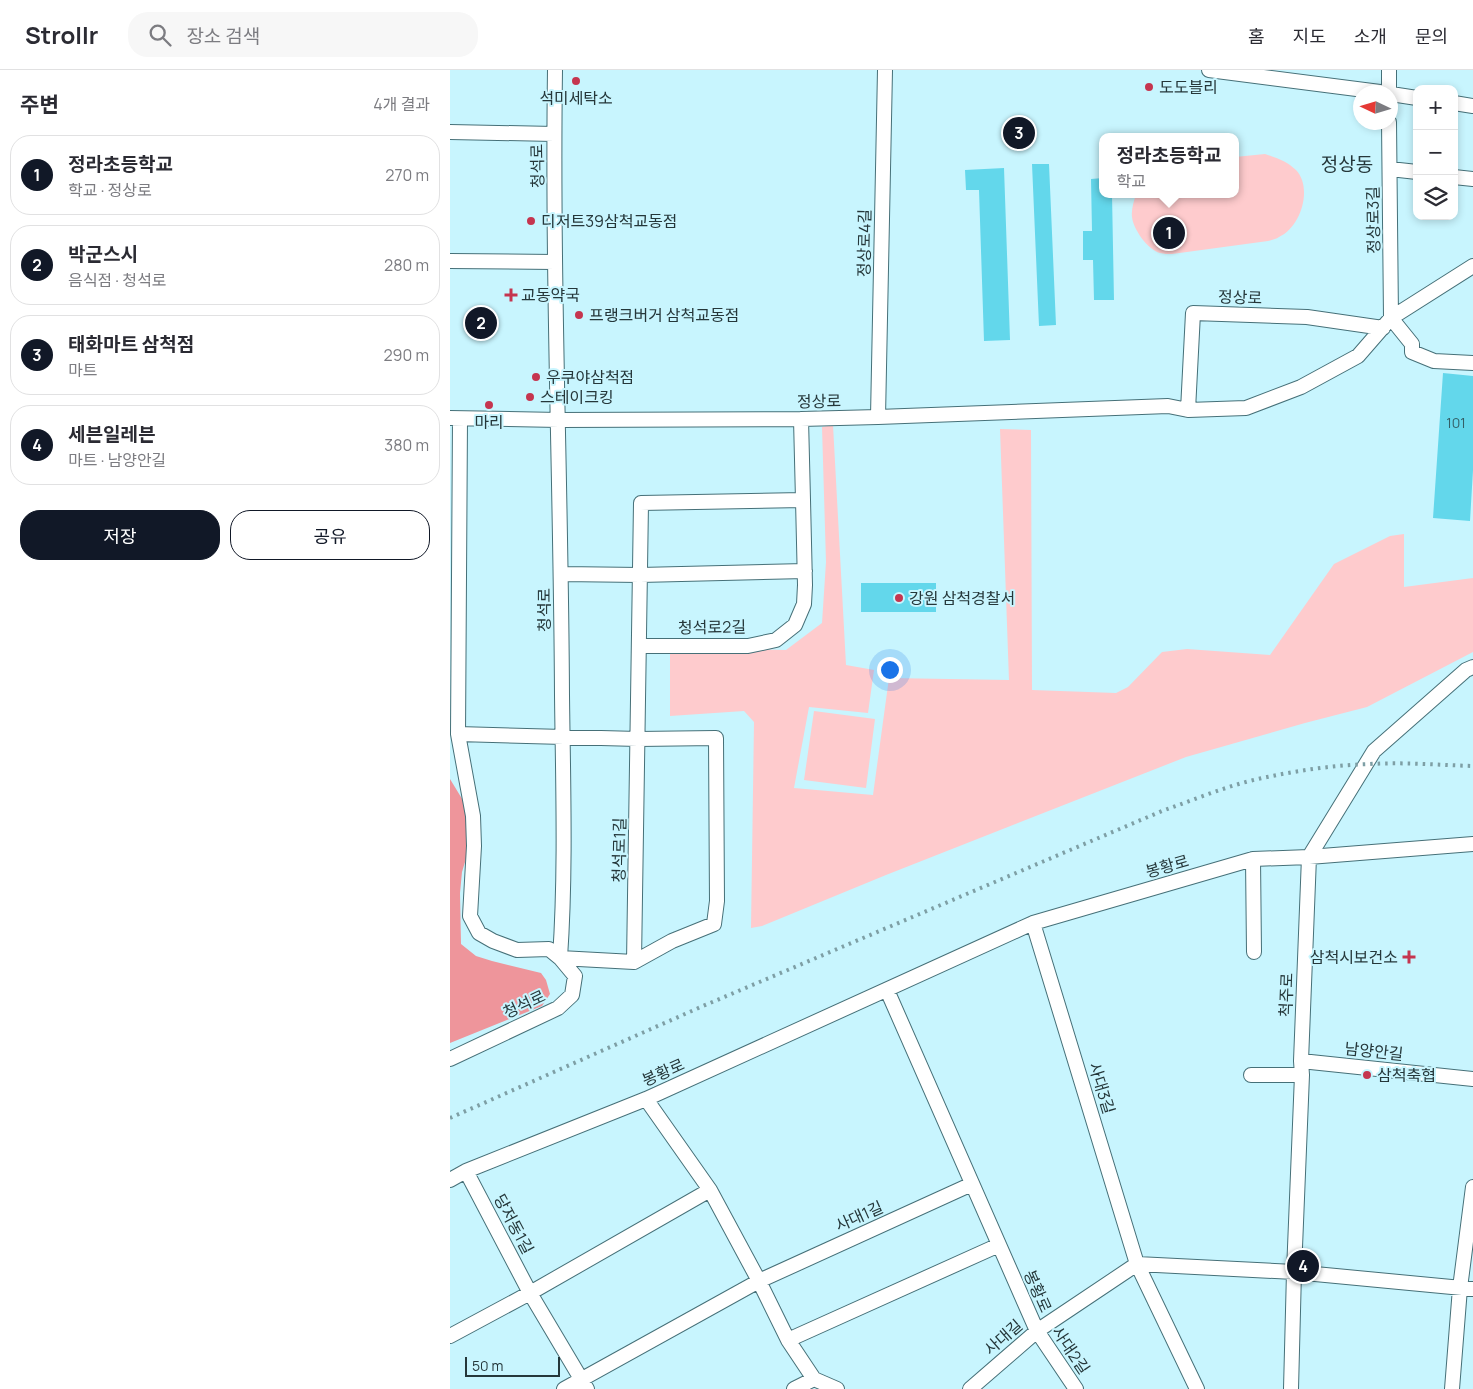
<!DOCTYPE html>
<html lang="ko">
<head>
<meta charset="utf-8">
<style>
	:root { --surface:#fff; --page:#f7f7f7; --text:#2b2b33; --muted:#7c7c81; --line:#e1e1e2; --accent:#111827 }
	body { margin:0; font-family:Manrope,"Noto Sans KR",sans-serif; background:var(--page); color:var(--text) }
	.controls { position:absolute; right:15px; top:15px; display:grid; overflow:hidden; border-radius:10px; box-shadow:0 2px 8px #0003 }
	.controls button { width:45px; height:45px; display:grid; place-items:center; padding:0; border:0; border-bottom:1px solid var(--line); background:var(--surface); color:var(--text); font:25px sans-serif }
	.compass { position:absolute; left:903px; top:15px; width:45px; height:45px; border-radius:50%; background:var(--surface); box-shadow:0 2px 8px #0003; rotate:274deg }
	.scale { position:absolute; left:15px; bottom:12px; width:95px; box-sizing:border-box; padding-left:5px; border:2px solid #25373a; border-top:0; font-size:14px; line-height:18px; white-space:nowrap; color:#25373a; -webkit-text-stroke:4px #c8f5fe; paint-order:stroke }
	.you { position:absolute; left:439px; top:599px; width:18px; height:18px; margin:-12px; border:4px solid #fff; border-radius:50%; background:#1a73e8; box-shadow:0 0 0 8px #1a73e833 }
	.badge { display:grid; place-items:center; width:32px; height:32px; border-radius:50%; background:var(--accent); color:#fff; font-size:16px; font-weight:700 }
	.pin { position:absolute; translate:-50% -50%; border:2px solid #fff; box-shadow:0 1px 5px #0006 }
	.popup { position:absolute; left:649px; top:63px; width:140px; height:65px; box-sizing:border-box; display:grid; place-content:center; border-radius:10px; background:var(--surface); filter:drop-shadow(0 1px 4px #0005); font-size:16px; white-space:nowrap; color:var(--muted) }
	.popup b { font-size:19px; color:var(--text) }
	.popup::after { content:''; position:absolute; left:50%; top:100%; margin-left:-10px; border:10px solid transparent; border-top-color:var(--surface) }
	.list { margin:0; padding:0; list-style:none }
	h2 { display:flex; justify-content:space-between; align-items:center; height:65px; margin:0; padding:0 20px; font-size:21px }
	h2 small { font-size:16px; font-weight:400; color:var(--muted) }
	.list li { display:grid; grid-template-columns:32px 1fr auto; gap:15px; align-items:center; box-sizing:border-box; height:80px; margin:0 10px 10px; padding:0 10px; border:1px solid var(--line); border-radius:20px }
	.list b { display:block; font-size:19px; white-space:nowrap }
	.list p { margin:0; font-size:16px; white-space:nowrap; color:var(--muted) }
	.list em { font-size:16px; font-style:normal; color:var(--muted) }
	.actions { display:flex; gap:10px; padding:15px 20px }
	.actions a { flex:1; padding:11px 0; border:1px solid var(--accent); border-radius:20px; text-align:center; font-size:18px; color:var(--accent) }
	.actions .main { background:var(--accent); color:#fff }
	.icon { flex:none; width:28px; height:28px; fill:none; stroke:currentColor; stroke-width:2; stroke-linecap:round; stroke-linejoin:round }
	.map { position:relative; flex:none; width:1023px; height:1319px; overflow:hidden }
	header { display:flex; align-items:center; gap:30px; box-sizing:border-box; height:70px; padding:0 25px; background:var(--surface); border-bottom:1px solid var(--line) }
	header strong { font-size:24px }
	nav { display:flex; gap:28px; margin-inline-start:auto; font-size:18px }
	.search { width:350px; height:45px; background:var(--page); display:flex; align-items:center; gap:12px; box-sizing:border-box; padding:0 18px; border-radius:20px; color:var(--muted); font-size:19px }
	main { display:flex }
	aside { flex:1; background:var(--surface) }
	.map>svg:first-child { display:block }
</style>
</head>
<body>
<header>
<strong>Strollr</strong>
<div class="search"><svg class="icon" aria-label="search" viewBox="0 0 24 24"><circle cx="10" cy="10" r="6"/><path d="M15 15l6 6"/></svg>장소 검색</div>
<nav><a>홈</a><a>지도</a><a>소개</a><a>문의</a></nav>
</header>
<main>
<aside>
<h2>주변<small>4개 결과</small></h2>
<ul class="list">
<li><span class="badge">1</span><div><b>정라초등학교</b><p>학교 · 정상로</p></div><em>270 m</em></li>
<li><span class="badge">2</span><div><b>박군스시</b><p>음식점 · 청석로</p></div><em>280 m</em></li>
<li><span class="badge">3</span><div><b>태화마트 삼척점</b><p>마트</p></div><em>290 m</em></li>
<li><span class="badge">4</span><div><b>세븐일레븐</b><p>마트 · 남양안길</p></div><em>380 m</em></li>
</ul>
<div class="actions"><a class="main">저장</a><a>공유</a></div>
</aside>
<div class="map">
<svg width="1023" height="1319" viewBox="0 0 1023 1319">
	<rect width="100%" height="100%" fill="#c8f5fe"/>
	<path fill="#fecbcd" d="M815,84C827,88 837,91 846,100C863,118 851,157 829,167C826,169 822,170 818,171L722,184C718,184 714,184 710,183C698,180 683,159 682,147C681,140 684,131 686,124H785V87Z
		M383,355L396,595L424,600L418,643L359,637L344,718L423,725L439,608L559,610L550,359L581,360L582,620L666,623L678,617L712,582L737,579L820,585L884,494L940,466L954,464V517L1023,508V582L917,637L855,653L736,687L436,805L312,856L301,858L304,652L294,641L220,646V578L336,580L372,553L376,492L372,357Z
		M364,641L425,649L416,718L354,710Z"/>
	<path fill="#ee959b" d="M0,709L14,732L19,743L18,782L12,802L10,823L11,874L26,886L42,891L91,903L96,910L100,924L92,936L0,973Z"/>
	<path fill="#63d7eb" d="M582,94H599L606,255L589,256Z
		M554,98L560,270L534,271L529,120H516L515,100Z
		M653,108V124H662L664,230H644L643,190H633V161H642L641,109Z
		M993,303L1023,306V400L1020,451L983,448Z
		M411,513H486V542H411Z"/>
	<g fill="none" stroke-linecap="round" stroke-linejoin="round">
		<g stroke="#467078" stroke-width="16">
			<path id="minor" d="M759,0L930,22
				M939,0V22
				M941,24L967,28
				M1004,33L1023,36
				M939,52L941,248
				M0,62L104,64
				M940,99L967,102
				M1004,107L1023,109
				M0,191L105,192
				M941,248L962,274V282L984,291L1023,293
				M738,340L743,243L857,247L933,258
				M428,347L435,0
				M0,348L109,350L351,349L428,347L718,336L738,340L796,338L851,317L908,286L941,248L1023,196
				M112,504L190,505L355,501
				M189,576H298L326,570L345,555L354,534L355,515L353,430
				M8,664L188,669L266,668L267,831L264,854L222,871L184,892L110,888L99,879L67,880L43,871L29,863L20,846L24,776L23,746L8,664L10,349
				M803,789L804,882
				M583,853L687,1194L747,1319
				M184,892L191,433L353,430L351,349
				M437,920L587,1261L626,1319
				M0,989L108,938L122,925L125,906L110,888C116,801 113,713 112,625C111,417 102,208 105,0
				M851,991L1023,1009
				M801,1005H852
				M196,1029L260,1120L309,1211L338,1270L364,1309L387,1319
				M16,1101L80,1223L137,1319
				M0,1110L16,1101L196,1029L583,853L803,789L859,787L1023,774
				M0,1266L80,1223L260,1120
				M338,1270L549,1175
				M114,1319L309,1211L522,1114
				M344,1319L364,1309
				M520,1319L587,1261L687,1194L844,1202L1023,1219
				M841,1319L844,1202L852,1005L851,991L859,787L924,681L1016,600L1023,597
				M1002,1319L1010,1218L1023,1117"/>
		</g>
		<use href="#minor" stroke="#fff" stroke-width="14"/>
		<path stroke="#7e9fa5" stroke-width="4" stroke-dasharray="2.5 5" stroke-linecap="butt" d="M0,1048L253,936L712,741C746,729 781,714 817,707C851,700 886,695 920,694C954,692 989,695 1023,696"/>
	</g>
	<g fill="#c5354f" stroke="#c8f5fe" stroke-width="2">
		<circle cx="126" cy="11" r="5"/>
		<circle cx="699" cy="17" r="5"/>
		<circle cx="81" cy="151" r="5"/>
		<path d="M58.5 217.5h5v5h5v5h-5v5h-5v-5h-5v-5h5z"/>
		<circle cx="129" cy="245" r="5"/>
		<circle cx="86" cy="307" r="5"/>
		<circle cx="80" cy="327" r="5"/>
		<circle cx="39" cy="335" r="5"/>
		<circle cx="449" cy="528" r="5"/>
		<path d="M956.5 879.5h5v5h5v5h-5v5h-5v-5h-5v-5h5z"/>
		<circle cx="917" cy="1005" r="5"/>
	</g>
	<g text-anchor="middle" stroke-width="4" stroke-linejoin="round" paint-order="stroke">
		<g font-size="14" fill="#345f66">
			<text x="1006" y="358">101</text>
		</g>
		<g font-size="16" fill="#25373a" stroke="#c8f5fe" text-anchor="start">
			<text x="709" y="23">도도블리</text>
			<text x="126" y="34" text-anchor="middle">석미세탁소</text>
			<text x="91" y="157">디저트39삼척교동점</text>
			<text x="71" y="231">교동약국</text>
			<text x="139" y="251">프랭크버거 삼척교동점</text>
			<text x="96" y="313">우쿠야삼척점</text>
			<text x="90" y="333">스테이크킹</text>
			<text x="39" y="358" text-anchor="middle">마리</text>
			<text x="459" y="534">강원 삼척경찰서</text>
			<text x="948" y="893" text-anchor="end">삼척시보건소</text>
			<text x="927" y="1011">삼척축협</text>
		</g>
		<g font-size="16" fill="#25373a" stroke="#c8f5fe">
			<text transform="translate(87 96) rotate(-91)" y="6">청석로</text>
			<text transform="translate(923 150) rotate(-91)" y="6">정상로3길</text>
			<text transform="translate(414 173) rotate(-89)" y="6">정상로4길</text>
			<text transform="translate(790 227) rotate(2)" y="6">정상로</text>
			<text transform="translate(369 331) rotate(-1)" y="6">정상로</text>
			<text transform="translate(94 540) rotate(-90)" y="6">청석로</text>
			<text transform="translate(262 557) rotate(-1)" y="6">청석로2길</text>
			<text transform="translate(169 780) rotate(-89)" y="6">청석로1길</text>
			<text transform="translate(717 796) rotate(-16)" y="6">봉황로</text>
			<text transform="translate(836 925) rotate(-88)" y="6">척주로</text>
			<text transform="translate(74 934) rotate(-25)" y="6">청석로</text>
			<text transform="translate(924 981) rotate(6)" y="6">남양안길</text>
			<text transform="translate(213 1002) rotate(-24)" y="6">봉황로</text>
			<text transform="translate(652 1018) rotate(73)" y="6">사대3길</text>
			<text transform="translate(409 1146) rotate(-24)" y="6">사대1길</text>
			<text transform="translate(64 1154) rotate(62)" y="6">당저동1길</text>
			<text transform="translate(588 1221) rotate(66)" y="6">봉황로</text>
			<text transform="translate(553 1267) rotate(-41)" y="6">사대길</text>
			<text transform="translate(621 1280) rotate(56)" y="6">사대2길</text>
		</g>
		<g font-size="19" fill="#25373a" stroke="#c8f5fe">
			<text x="897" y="101">정상동</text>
		</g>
	</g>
</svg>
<div class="controls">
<button>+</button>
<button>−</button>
<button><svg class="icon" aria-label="layers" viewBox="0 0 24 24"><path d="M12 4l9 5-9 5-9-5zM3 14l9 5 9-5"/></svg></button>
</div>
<svg class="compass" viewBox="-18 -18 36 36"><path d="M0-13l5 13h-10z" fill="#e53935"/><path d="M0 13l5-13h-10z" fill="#7c7c81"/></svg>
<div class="scale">50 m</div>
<div class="you"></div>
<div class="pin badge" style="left:719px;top:163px">1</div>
<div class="popup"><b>정라초등학교</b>학교</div>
<div class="pin badge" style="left:31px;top:253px">2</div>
<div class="pin badge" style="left:569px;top:63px">3</div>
<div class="pin badge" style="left:853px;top:1196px">4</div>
</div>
</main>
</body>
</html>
